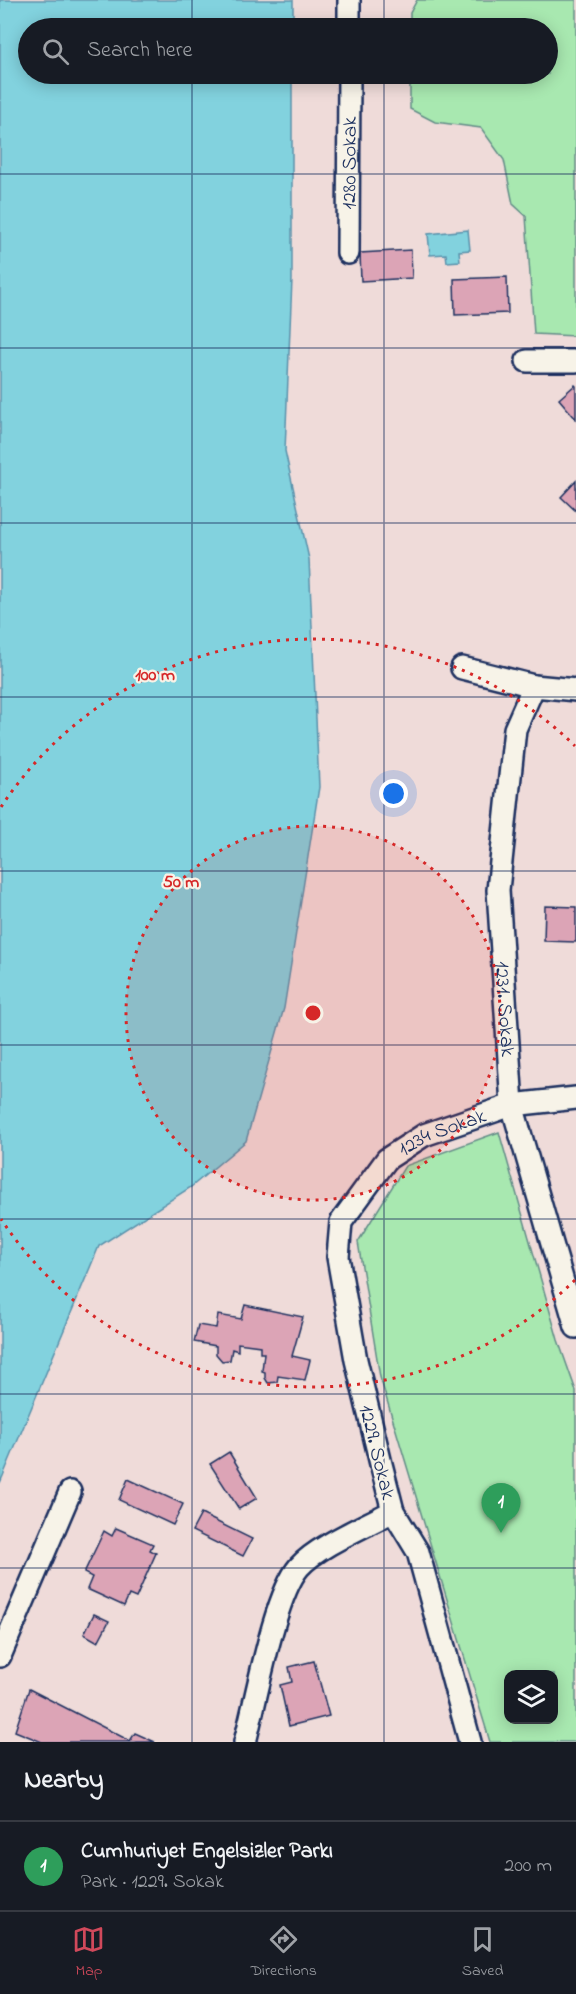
<!DOCTYPE html>
<html lang="en">
<head>
<meta charset="utf-8">
<style>
	:root { --surface:#171b24; --page:#242831; --text:#f1f3f6; --muted:#9ea1a6; --line:#363941; --accent:#d1495b }
	body { margin:0; font-family:"Indie Flower",sans-serif; background:var(--page); color:var(--text) }
	.controls { position:absolute; right:18px; bottom:18px; display:grid; overflow:hidden; border-radius:12px; box-shadow:0 3px 15px #0003 }
	.controls button { width:54px; height:54px; display:grid; place-items:center; padding:0; border:0; border-bottom:2px solid var(--line); background:var(--surface); color:var(--text); font:30px sans-serif }
	.you { position:absolute; left:394px; top:794px; width:21px; height:21px; margin:-15px; border:4px solid #fff; border-radius:50%; background:#1a73e8; box-shadow:0 0 0 9px #1a73e833 }
	.badge { display:grid; place-items:center; width:39px; height:39px; border-radius:50%; background:var(--accent); color:#fff; font-size:20px; font-weight:700 }
	.pin { position:absolute; translate:-50% -50px; filter:drop-shadow(0 2px 3px #0008) }
	.pin::after { content:''; position:absolute; top:32px; width:21px; height:18px; background:inherit; clip-path:polygon(0 0,100% 0,50% 100%) }
	.list { margin:0; padding:0; list-style:none }
	h2 { display:flex; justify-content:space-between; align-items:center; height:78px; margin:0; padding:0 24px; font-size:26px }
	h2 small { font-size:20px; font-weight:400; color:var(--muted) }
	.list li { display:grid; grid-template-columns:39px 1fr auto; gap:18px; align-items:center; box-sizing:border-box; height:90px; padding:0 24px; border-top:2px solid var(--line) }
	.list b { display:block; font-size:22px; white-space:nowrap }
	.list p { margin:0; font-size:20px; white-space:nowrap; color:var(--muted) }
	.list em { font-size:20px; font-style:normal; color:var(--muted) }
	.icon { flex:none; width:33px; height:33px; fill:none; stroke:currentColor; stroke-width:2; stroke-linecap:round; stroke-linejoin:round }
	.map { position:relative; flex:none; width:576px; height:1742px; overflow:hidden }
	.search { position:absolute; background:var(--surface); box-shadow:0 3px 15px #0003; left:18px; right:18px; top:18px; height:66px; display:flex; align-items:center; gap:15px; box-sizing:border-box; padding:0 21px; border-radius:33px; color:var(--muted); font-size:22px }
	.sheet { height:168px; background:var(--surface) }
	nav { display:flex; justify-content:space-around; align-items:center; box-sizing:border-box; height:84px; border-top:2px solid var(--line); background:var(--surface); font-size:16px; color:var(--muted) }
	nav a { display:grid; justify-items:center; gap:3px }
	nav .on { color:var(--accent) }
	.map>svg:first-child { display:block }
</style>
</head>
<body>
<div class="map">
<svg width="576" height="1742" viewBox="0 0 576 1742">
	<rect width="100%" height="100%" fill="#efdbd9"/>
	<filter id="ink" filterUnits="userSpaceOnUse"><feTurbulence type="fractalNoise" baseFrequency=".0167" numOctaves="2"/><feDisplacementMap in="SourceGraphic" scale="12" xChannelSelector="R" yChannelSelector="G"/><feConvolveMatrix kernelMatrix="1 2 1 2 8 2 1 2 1" color-interpolation-filters="sRGB"/></filter>
	<g filter="url(#ink)">
		<path fill="#a8e8b0" stroke="#628c87" stroke-width="1.5" fill-rule="evenodd" d="M417,0H576V336L534,334L526,216L513,204L504,160L481,128L435,122L410,109V74H548V28H410V13Z
			M499,1132L558,1340L576,1391V1742H490L380,1377L358,1242L405,1166ZM508,1674H554V1720H508Z"/>
		<path fill="#82d2de" stroke="#5991ab" stroke-width="1.5" d="M0,0H293V28H28V74H292V279L285,451L309,559L319,787L284,1008L246,1141L191,1187L99,1246L0,1483Z
			M468,230L470,250L459,251L460,261L447,262L446,254L430,255L428,234Z"/>
		<path fill="#dca4b6" stroke="#1b2f5e" stroke-width="1.5" d="M411,250L412,278L361,281L360,253Z
			M507,277L508,313L455,315L454,279Z
			M575,385L576,386V419L559,399Z
			M576,481V511L561,497Z
			M545,906L576,907V942L544,941Z
			M245,1305L303,1317L292,1356L310,1360L305,1380L278,1376L277,1382L268,1383L265,1378V1372L262,1371L264,1353H260V1346L238,1343V1351L232,1349L230,1360L222,1361L216,1354V1346L194,1342L198,1325L216,1328L218,1315L241,1319Z
			M229,1452L257,1498L239,1509L210,1464Z
			M128,1479L183,1504L173,1525L119,1500Z
			M201,1514L252,1539L243,1556L192,1531Z
			M116,1528L153,1544L150,1550L156,1553L136,1598L129,1595L124,1606L87,1589L92,1577L84,1573L104,1531L112,1536Z
			M94,1614L109,1621L98,1642L84,1634Z
			M314,1661L329,1716L289,1726L280,1685L292,1682L289,1667Z
			M29,1689L130,1741L135,1733L155,1742H42L15,1731Z"/>
		<g fill="none" stroke-linecap="round" stroke-linejoin="round">
			<g stroke="#1b2f5e" stroke-width="26">
				<g id="street">
					<path d="M349,28V0"/>
					<path id="s1" d="M348,253L349,74"/>
					<path d="M527,361H576"/>
					<path d="M462,668L534,686L576,690"/>
					<path id="s2" d="M534,686L515,729L498,890L512,1105L576,1327"/>
					<path d="M0,1656L70,1492"/>
					<path d="M245,1742C256,1701 274,1596 299,1567C317,1546 368,1525 393,1511"/>
					<path id="s3" d="M470,1742L418,1552L393,1511L381,1464L356,1360L338,1257L341,1222L387,1159L424,1135L512,1105L576,1098"/>
				</g>
			</g>
			<use href="#street" stroke="#f7f3e8" stroke-width="21"/>
		</g>
	</g>
	<path fill="none" stroke="#1b2f5e" stroke-width="1.5" stroke-opacity="0.55" d="M192,0V28M384,0V28M192,74V1742M384,74V1742M0,174H576M0,348H576M0,523H576M0,697H576M0,871H576M0,1045H576M0,1219H576M0,1394H576M0,1568H576"/>
	<circle cx="313" cy="1013" r="187" fill="#d62828" fill-opacity=".12"/>
	<g fill="none" stroke="#d62828" stroke-width="3" stroke-dasharray="3 6">
		<circle cx="313" cy="1013" r="187"/>
		<path d="M575 1280A374 374 0 0 1 1 1219M1 807A374 374 0 0 1 575 746"/>
	</g>
	<g text-anchor="middle" stroke-width="4.5" stroke-linejoin="round" paint-order="stroke">
		<g font-size="21" fill="#1b2f5e" stroke="#f7f3e8">
			<text dy="7" stroke="none"><textPath href="#s1" startOffset="90">1280 Sokak</textPath></text>
			<text dy="7" stroke="none"><textPath href="#s2" startOffset="328">1231. Sokak</textPath></text>
			<text dy="7" stroke="none"><textPath href="#s3" startOffset="680">1234 Sokak</textPath></text>
			<text transform="translate(378 1452) rotate(76)" y="7">1229. Sokak</text>
		</g>
	</g>
	<circle cx="313" cy="1013" r="9" fill="#d62828" stroke="#f7f3e8" stroke-width="3"/>
	<g font-size="18" text-anchor="middle" font-weight="bold" fill="#d62828" stroke="#f7f3e8" stroke-width="4.5" stroke-linejoin="round" paint-order="stroke">
		<text x="155" y="680">100 m</text>
		<text x="181" y="887">50 m</text>
	</g>
</svg>
<div class="controls">
<button><svg class="icon" aria-label="layers" viewBox="0 0 24 24"><path d="M12 4l9 5-9 5-9-5zM3 14l9 5 9-5"/></svg></button>
</div>
<div class="you"></div>
<div class="pin badge" style="left:501px;top:1533px;background:#2e9e5b">1</div>
<div class="search"><svg class="icon" aria-label="search" viewBox="0 0 24 24"><circle cx="10" cy="10" r="6"/><path d="M15 15l6 6"/></svg>Search here</div>
</div>
<section class="sheet">
<h2>Nearby<small></small></h2>
<ul class="list">
<li><span class="badge" style="background:#2e9e5b">1</span><div><b>Cumhuriyet Engelsizler Parkı</b><p>Park · 1229. Sokak</p></div><em>200 m</em></li>
</ul>
</section>
<nav>
<a class="on"><svg class="icon" aria-label="map" viewBox="0 0 24 24"><path d="M3 6l6-2 6 2 6-2v14l-6 2-6-2-6 2zM9 4v14M15 6v14"/></svg>Map</a>
<a><svg class="icon" aria-label="directions" viewBox="0 0 24 24"><path d="M12 3l9 9-9 9-9-9zM9 14v-3h6M13 9l2 2-2 2"/></svg>Directions</a>
<a><svg class="icon" aria-label="saved" viewBox="0 0 24 24"><path d="M7 4h10v16l-5-4-5 4z"/></svg>Saved</a>
</nav>
</body>
</html>
